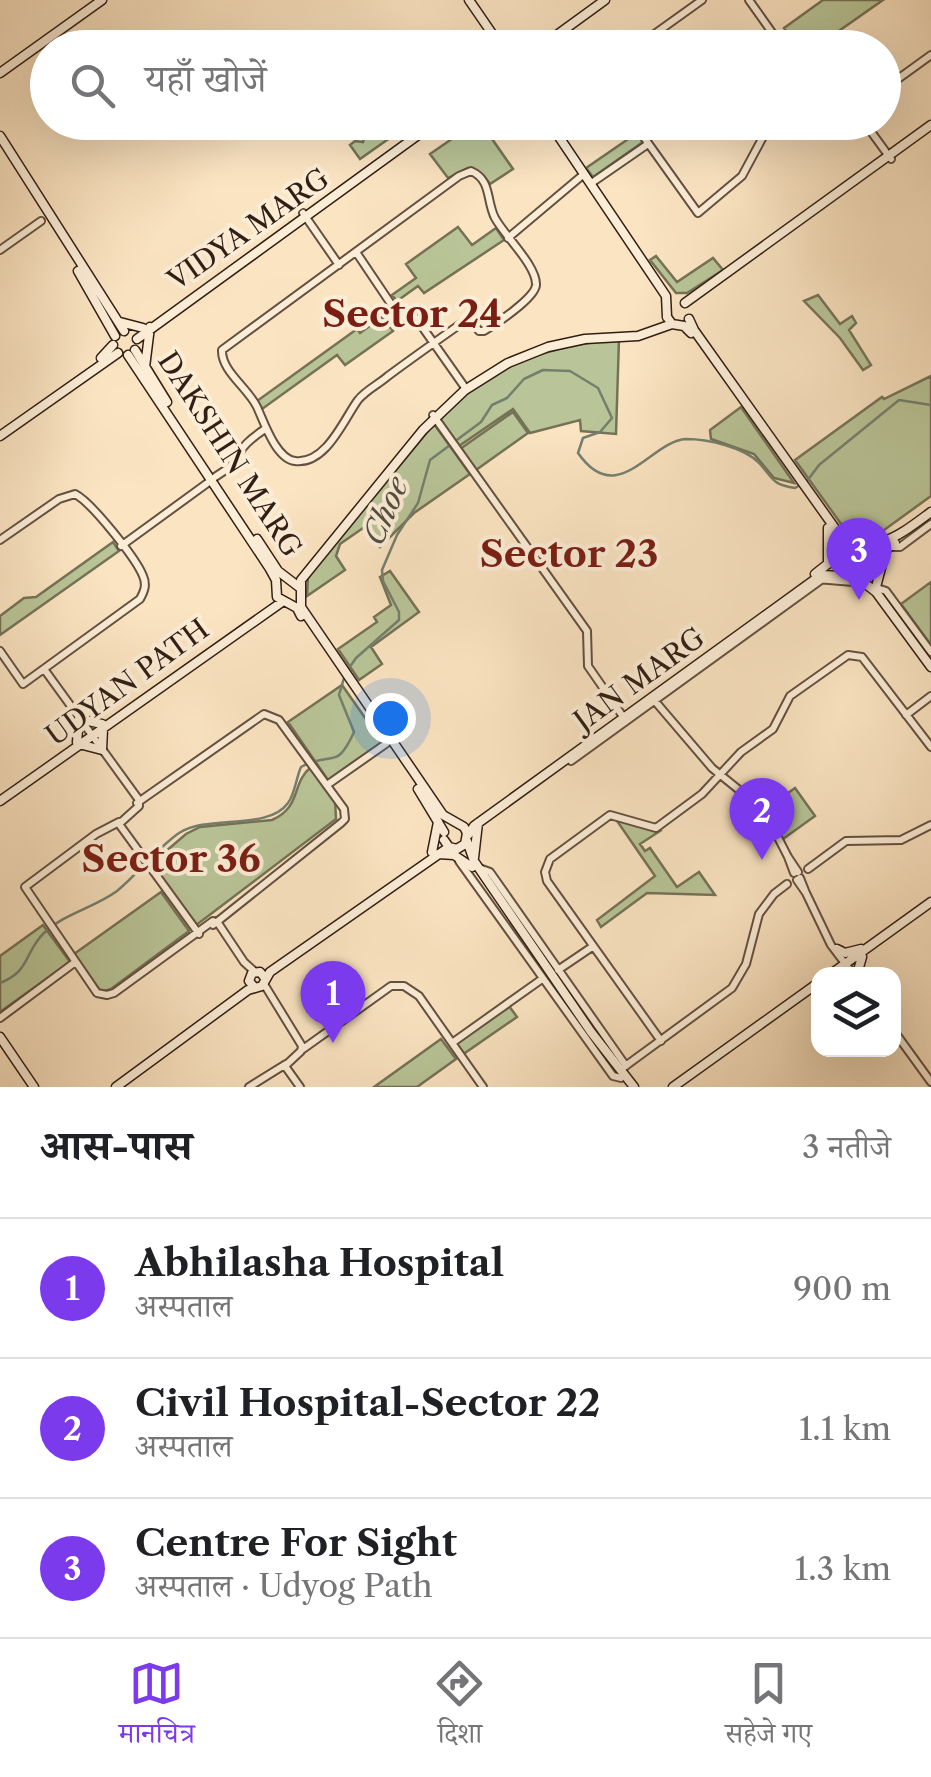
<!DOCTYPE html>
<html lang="hi">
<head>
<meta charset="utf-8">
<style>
	:root { --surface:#fff; --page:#f6f6f6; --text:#202124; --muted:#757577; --line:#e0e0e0; --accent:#7c3aed }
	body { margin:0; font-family:"Libre Caslon Text","Noto Serif Devanagari",serif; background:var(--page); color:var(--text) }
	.controls { position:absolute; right:30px; bottom:30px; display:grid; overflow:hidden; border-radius:20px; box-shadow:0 10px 40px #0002 }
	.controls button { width:90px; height:90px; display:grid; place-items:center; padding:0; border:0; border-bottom:2px solid var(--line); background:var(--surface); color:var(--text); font:50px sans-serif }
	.you { position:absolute; left:390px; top:718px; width:35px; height:35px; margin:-25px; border:8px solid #fff; border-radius:50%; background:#1a73e8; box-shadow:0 0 0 15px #1a73e833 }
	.badge { display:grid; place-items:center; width:65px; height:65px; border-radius:50%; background:var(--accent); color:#fff; font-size:32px; font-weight:700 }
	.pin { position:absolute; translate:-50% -82px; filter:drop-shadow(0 2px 5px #0008) }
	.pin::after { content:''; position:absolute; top:52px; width:35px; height:30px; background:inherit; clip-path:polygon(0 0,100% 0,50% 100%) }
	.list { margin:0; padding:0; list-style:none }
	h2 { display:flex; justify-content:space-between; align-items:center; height:130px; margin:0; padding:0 40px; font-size:42px }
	h2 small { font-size:32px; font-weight:400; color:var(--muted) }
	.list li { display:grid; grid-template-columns:65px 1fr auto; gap:30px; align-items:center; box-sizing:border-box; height:140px; padding:0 40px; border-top:2px solid var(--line) }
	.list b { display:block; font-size:38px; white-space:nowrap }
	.list p { margin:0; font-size:32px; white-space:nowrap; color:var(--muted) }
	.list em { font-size:32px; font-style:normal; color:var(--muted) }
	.icon { flex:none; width:55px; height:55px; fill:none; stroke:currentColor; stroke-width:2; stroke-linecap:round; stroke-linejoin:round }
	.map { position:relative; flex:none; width:931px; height:1087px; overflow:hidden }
	.search { position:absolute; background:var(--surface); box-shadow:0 10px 40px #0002; left:30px; right:30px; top:30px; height:110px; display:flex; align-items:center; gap:25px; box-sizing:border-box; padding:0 35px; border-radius:55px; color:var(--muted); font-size:38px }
	.sheet { height:550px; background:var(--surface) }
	nav { display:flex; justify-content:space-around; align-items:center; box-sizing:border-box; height:140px; border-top:2px solid var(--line); background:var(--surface); font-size:28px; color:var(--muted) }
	nav a { display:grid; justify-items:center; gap:5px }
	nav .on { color:var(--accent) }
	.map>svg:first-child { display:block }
</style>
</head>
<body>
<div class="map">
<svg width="931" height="1087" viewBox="0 0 931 1087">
	<rect width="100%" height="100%" fill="#fbe4c2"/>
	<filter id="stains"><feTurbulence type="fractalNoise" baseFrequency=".002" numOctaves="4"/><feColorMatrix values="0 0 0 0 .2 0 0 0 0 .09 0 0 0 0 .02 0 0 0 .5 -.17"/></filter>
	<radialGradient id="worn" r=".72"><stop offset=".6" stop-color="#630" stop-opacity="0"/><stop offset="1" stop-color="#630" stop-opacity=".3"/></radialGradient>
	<path fill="#b9c598" stroke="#757256" stroke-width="2.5" d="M823,0H883L816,47H798L784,28Z
		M367,123L411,122V123L360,159L350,145L355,141L363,142Z
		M475,123H481L513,169L490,184L483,175L468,168L448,178L430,154Z
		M637,133L643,142L593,177L586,168Z
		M458,227L472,245L496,228L504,240L424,293L418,286L397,301L392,295L416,278L406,264Z
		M656,256L677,282L713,258L723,270L687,293H676L650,260Z
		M818,295L840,324L852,316L856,323L849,330L871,365L863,370L840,338L804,301Z
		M382,317L393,331L345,365L337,355L262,409L257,401L357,329L360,333Z
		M619,339L616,434L581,431L580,420L530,433L513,409L459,446L439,418C492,365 546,346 619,339Z
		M931,376V496L880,533L844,528L795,460L882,397L884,399Z
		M741,407L794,483L774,478L754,454L711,439L710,430Z
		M513,412L528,433L476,470L460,449Z
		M434,424L470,474L414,513L380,547L366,526L340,544L336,556L345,570L307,596L308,575Z
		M113,542L119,551L0,635V616L24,598L36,597Z
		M839 560a15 15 0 1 1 30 0a15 15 0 1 1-30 0Z
		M390,571L419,612L371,647L382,664L359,680L338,649L377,622L374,617L391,605L380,577Z
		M931,582V645L901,604Z
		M342,685L382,742L328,780L288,722Z
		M311,767L335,800L336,819L195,926L151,864L186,834L200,827L272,820C302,807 291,783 311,767Z
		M795,788L815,816L783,839L766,809Z
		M615,818L660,831L640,844L645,851L650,848L677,887L699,872L715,895L647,893L601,927L597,920L655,876Z
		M161,892L189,931L111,989L101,992L74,954Z
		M43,925L70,962L0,1012V956Z
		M509,1006L517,1017L462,1055L454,1044Z
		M441,1039L456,1059L417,1087H374Z"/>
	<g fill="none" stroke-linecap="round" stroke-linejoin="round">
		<path stroke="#747f6f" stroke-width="2.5" d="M347,671L356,658L399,620V612L383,581L382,570L397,535L418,503L430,460L481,422L492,405L507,398L524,379L543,370L570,371L598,388L612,418L600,432L583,438L578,453C618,510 650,441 686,439C707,439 744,447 759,463C773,478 772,485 795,488L807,481L819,465L899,400L931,405
			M0,983C31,971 24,952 44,933C65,913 94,908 117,891C139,873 156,849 179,833C208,814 268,831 288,803C295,794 296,778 301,767C332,750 336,772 354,732L339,695L344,678"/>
		<g stroke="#645040" stroke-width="10">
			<path id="tertiary" d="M749,0L783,48
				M635,48L702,0
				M884,89L931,55
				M633,122L698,213L742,176L771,122
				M864,122L891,159
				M471,171C492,180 486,201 495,218C504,235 537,266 536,285C535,298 496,324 484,331H479L469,318C442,337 415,356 388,376C379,384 366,390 358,400C344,419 326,465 295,461C276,459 264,422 257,407C248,388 221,371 222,350L459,176Z
				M593,182L648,144
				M303,213L339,265
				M508,238L584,174
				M0,250L41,221
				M356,252L391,304L416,318L466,389
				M469,318L483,315L493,326
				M433,415L587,631L588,666L624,718
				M215,477L236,463C238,448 253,437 265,429
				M0,540L59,499L75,494C91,502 136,558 143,576C147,585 144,592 140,599L23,684L0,651
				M121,546L213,479
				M890,547H900L931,524
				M817,579L865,583
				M877,588L886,591L931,652
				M44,669L139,800V806L119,824L199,934
				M654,700L712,768L765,811
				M906,715L931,696
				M571,761L821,580
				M327,785L387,743
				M137,803L264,714L279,720L344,809L345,819L341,823L213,925
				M765,812L788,857
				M119,822L96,834L25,887L97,993L107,995L114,993L213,921L218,923L244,962L255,972
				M459,861L613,1076L621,1078
				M479,868L490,872L626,1066
				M808,869L846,841L901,840L931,825
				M794,873L788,857L798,872
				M797,880L806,893L800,878
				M806,893L831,945L853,974
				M558,970L592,947
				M264,984L302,1046L301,1051L285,1066L300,1087
				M0,1018L74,963
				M894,1031L931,1082
				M661,1041L547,881L545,872L550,859L610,815L656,828L702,794L741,752L773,729L790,696L848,655L862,657L931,747
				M452,1043L542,979
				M303,1049L391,986H404L419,996L483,1087
				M620,1070L732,988L746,964L759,914L774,894L787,884
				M249,1087L286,1064"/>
		</g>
		<g stroke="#311e14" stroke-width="11">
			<path id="secondary" d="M469,0L502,48
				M539,48L605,0
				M0,73L102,0
				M549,122L666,296L667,317
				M0,136L124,331
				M78,271L115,336
				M685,303L931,125
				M667,317L672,324L684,326L691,333
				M689,319L694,330L839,534C875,557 901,534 931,512
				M120,322L143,328
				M137,339L436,122
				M135,350L167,402
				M128,355L270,569L276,580L277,597L297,608L301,616
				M101,358L113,345
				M145,367L150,327
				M0,436L118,353
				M828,528V564
				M830,531L837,550
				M257,539L278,571L299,587
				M873,559L895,543
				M815,574L834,559
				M858,578L876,592L931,667
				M876,587L886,549
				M77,742L79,719L102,724
				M79,744L102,750L103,729
				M418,789L444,832
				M0,801L282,602
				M468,835L474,826L821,575L863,577L869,572L873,559L865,544
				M444,840L449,847L457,849L465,844L467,833L464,827L443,815L301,607V580L423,430L465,390L508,363L548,347L585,339L638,336L672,324
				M467,841L474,861L591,1032L634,1087
				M432,852L438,822
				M438,854L454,855L472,867
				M474,858L478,823
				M837,949L845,953L861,949
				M831,974L931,902
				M857,974L862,957
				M254,987L249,981L252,973L260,972L265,978
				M0,1037L34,1087
				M116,1087L248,990L262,986L270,972L449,847
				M673,1087L818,983"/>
		</g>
		<use href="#tertiary" stroke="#fcedd7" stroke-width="6"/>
		<use href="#secondary" stroke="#fcedd7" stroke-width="8"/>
	</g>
	<g text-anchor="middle" stroke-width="8" stroke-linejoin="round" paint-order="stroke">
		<g font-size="28" fill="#311e14" stroke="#fcedd7">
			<text transform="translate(248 229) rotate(-35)" y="10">VIDYA MARG</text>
			<text transform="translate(230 454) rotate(57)" y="10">DAKSHIN MARG</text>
			<text transform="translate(639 679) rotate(-36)" y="10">JAN MARG</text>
			<text transform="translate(127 682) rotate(-36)" y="10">UDYAN PATH</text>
		</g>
		<g font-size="30" font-style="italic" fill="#524e42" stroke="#fcedd7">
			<text transform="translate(386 511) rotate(-67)" y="10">Choe</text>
		</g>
		<g font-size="38" font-weight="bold" fill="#7a1f14" stroke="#fcedd7">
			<text x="412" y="327">Sector 24</text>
			<text x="569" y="567">Sector 23</text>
			<text x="171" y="872">Sector 36</text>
		</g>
	</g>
	<rect width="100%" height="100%" filter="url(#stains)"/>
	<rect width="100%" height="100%" fill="url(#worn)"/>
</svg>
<div class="controls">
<button><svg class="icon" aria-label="layers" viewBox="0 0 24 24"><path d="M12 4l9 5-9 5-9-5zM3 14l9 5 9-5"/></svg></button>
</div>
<div class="you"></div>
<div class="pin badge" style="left:333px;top:1043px">1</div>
<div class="pin badge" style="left:762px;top:860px">2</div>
<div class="pin badge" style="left:859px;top:600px">3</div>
<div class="search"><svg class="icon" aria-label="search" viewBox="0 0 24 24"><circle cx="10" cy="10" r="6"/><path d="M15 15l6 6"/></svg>यहाँ खोजें</div>
</div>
<section class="sheet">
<h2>आस-पास<small>3 नतीजे</small></h2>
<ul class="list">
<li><span class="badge">1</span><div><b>Abhilasha Hospital</b><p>अस्पताल</p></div><em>900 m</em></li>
<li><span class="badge">2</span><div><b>Civil Hospital-Sector 22</b><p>अस्पताल</p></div><em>1.1 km</em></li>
<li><span class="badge">3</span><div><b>Centre For Sight</b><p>अस्पताल · Udyog Path</p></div><em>1.3 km</em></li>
</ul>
</section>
<nav>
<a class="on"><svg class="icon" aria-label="map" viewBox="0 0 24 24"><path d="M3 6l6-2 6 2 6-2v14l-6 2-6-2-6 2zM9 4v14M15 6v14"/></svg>मानचित्र</a>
<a><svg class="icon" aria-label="directions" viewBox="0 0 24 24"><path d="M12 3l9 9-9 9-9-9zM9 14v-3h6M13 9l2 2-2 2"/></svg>दिशा</a>
<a><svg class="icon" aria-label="saved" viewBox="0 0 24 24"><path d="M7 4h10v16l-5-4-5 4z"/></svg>सहेजे गए</a>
</nav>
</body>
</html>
